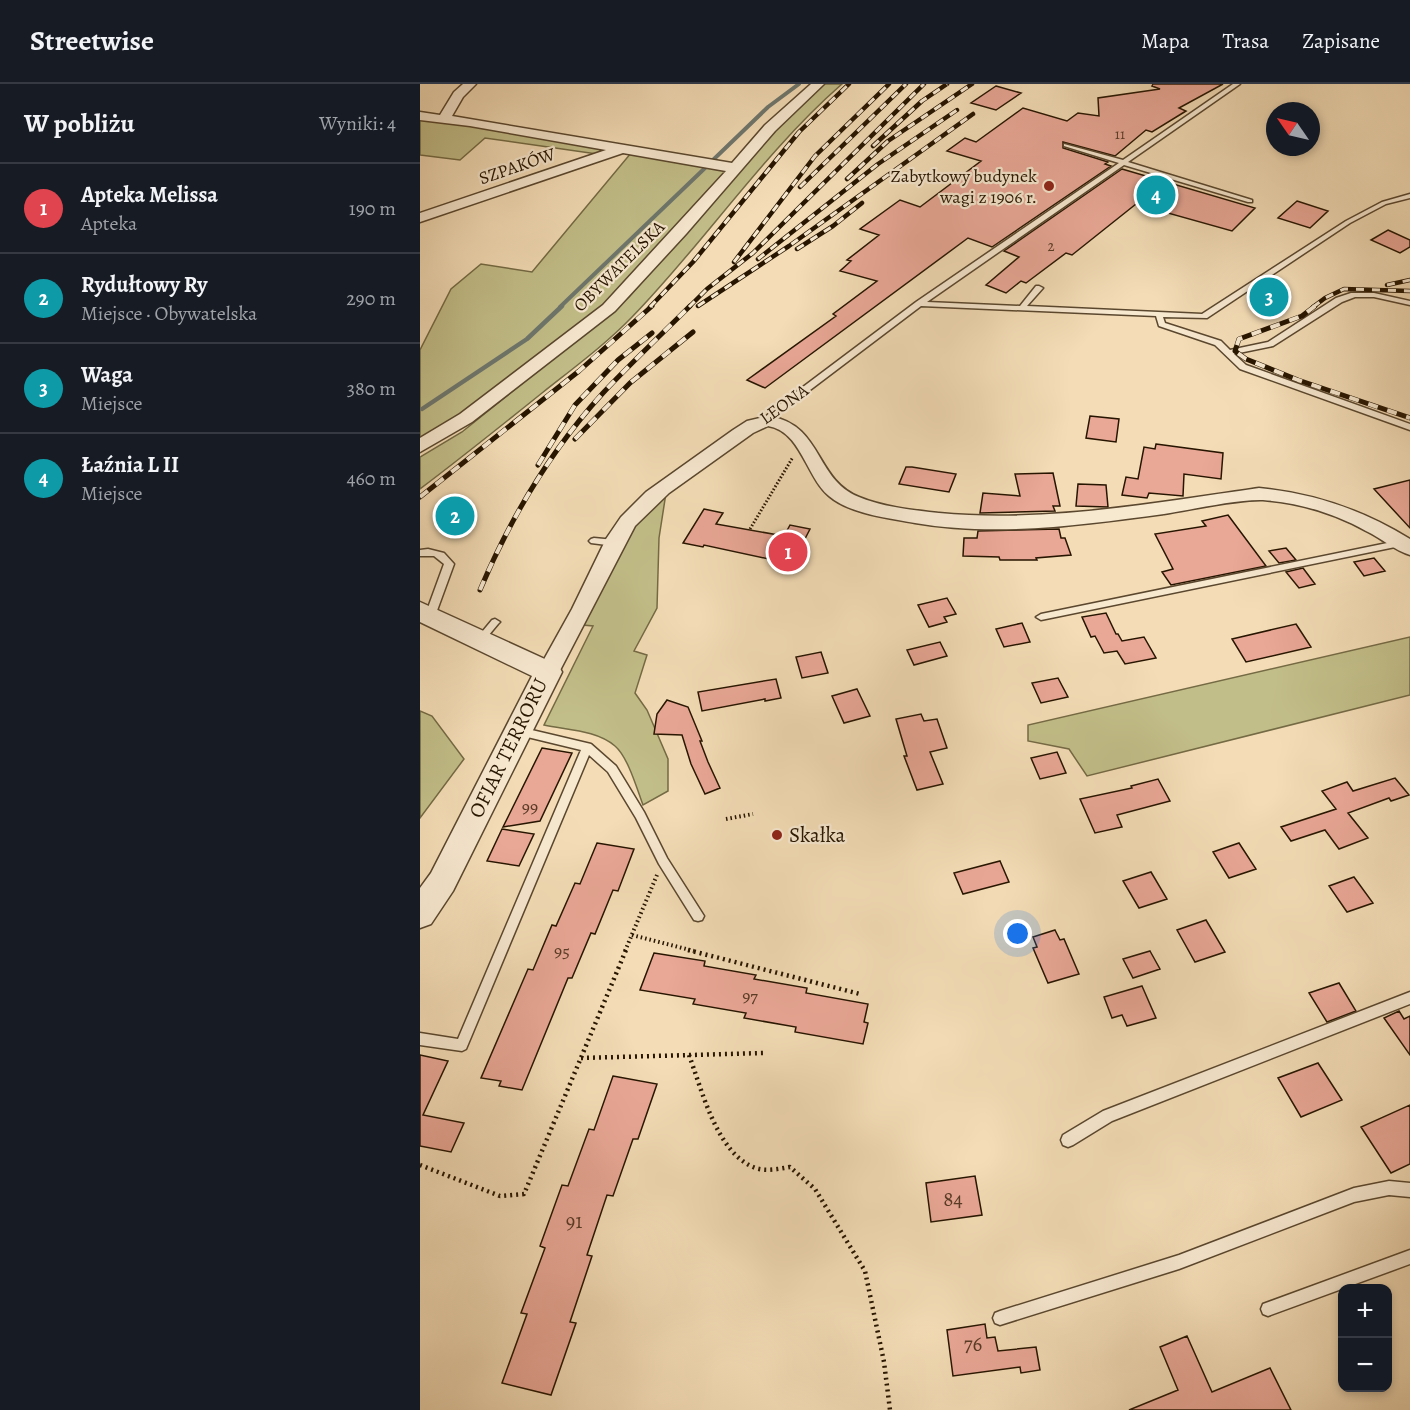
<!DOCTYPE html>
<html lang="pl">
<head>
<meta charset="utf-8">
<style>
	:root { --surface:#171b24; --page:#20242c; --text:#f1f3f6; --muted:#9ea1a6; --line:#363941; --accent:#d93025 }
	body { margin:0; font-family:Alegreya,serif; background:var(--page); color:var(--text) }
	.controls { position:absolute; right:18px; bottom:18px; display:grid; overflow:hidden; border-radius:12px; box-shadow:0 3px 9px #0003 }
	.controls button { width:54px; height:54px; display:grid; place-items:center; padding:0; border:0; border-bottom:2px solid var(--line); background:var(--surface); color:var(--text); font:30px sans-serif }
	.compass { position:absolute; left:846px; top:18px; width:54px; height:54px; border-radius:50%; background:var(--surface); box-shadow:0 3px 9px #0003; rotate:304deg }
	.you { position:absolute; left:598px; top:850px; width:21px; height:21px; margin:-15px; border:4px solid #fff; border-radius:50%; background:#1a73e8; box-shadow:0 0 0 9px #1a73e833 }
	.badge { display:grid; place-items:center; width:39px; height:39px; border-radius:50%; background:var(--accent); color:#fff; font-size:20px; font-weight:700 }
	.pin { position:absolute; translate:-50% -50%; border:3px solid #fff; box-shadow:0 2px 6px #0006 }
	.list { margin:0; padding:0; list-style:none }
	h2 { display:flex; justify-content:space-between; align-items:center; height:78px; margin:0; padding:0 24px; font-size:26px }
	h2 small { font-size:20px; font-weight:400; color:var(--muted) }
	.list li { display:grid; grid-template-columns:39px 1fr auto; gap:18px; align-items:center; box-sizing:border-box; height:90px; padding:0 24px; border-top:2px solid var(--line) }
	.list b { display:block; font-size:22px; white-space:nowrap }
	.list p { margin:0; font-size:20px; white-space:nowrap; color:var(--muted) }
	.list em { font-size:20px; font-style:normal; color:var(--muted) }
	.map { position:relative; flex:none; width:990px; height:1326px; overflow:hidden }
	header { display:flex; align-items:center; gap:36px; box-sizing:border-box; height:84px; padding:0 30px; background:var(--surface); border-bottom:2px solid var(--line) }
	header strong { font-size:28px }
	nav { display:flex; gap:33px; margin-inline-start:auto; font-size:21px }
	main { display:flex }
	aside { flex:1; background:var(--surface) }
	.map>svg:first-child { display:block }
</style>
</head>
<body>
<header>
<strong>Streetwise</strong>
<nav><a>Mapa</a><a>Trasa</a><a>Zapisane</a></nav>
</header>
<main>
<aside>
<h2>W pobliżu<small>Wyniki: 4</small></h2>
<ul class="list">
<li><span class="badge" style="background:#e0444e">1</span><div><b>Apteka Melissa</b><p>Apteka</p></div><em>190 m</em></li>
<li><span class="badge" style="background:#0f9aa8">2</span><div><b>Rydułtowy Ry</b><p>Miejsce · Obywatelska</p></div><em>290 m</em></li>
<li><span class="badge" style="background:#0f9aa8">3</span><div><b>Waga</b><p>Miejsce</p></div><em>380 m</em></li>
<li><span class="badge" style="background:#0f9aa8">4</span><div><b>Łaźnia L II</b><p>Miejsce</p></div><em>460 m</em></li>
</ul>
</aside>
<div class="map">
<svg width="990" height="1326" viewBox="0 0 990 1326">
	<rect width="100%" height="100%" fill="#f3dcb6"/>
	<filter id="stains"><feTurbulence type="fractalNoise" baseFrequency=".00333" numOctaves="4"/><feColorMatrix values="0 0 0 0 .2 0 0 0 0 .09 0 0 0 0 .02 0 0 0 .5 -.17"/></filter>
	<radialGradient id="worn" r=".72"><stop offset=".6" stop-color="#630" stop-opacity="0"/><stop offset="1" stop-color="#630" stop-opacity=".3"/></radialGradient>
	<path fill="#c2be89" stroke="#746a44" stroke-width="1.5" d="M403,0H422C343,69 285,158 212,233C185,261 152,285 122,309C81,342 41,374 0,405V373L42,348L209,213L362,36Z
		M0,32L206,64L184,71L65,54L40,76L0,71Z
		M211,69L315,84L189,224L0,362V266L31,205L61,180L112,188Z
		M246,409L239,454L237,524L214,567L227,571L215,609L227,626L248,675V707L223,721C217,705 208,673 195,662C177,646 147,646 124,641L173,542L163,541L214,440Z
		M990,553V611L667,692L649,665L608,657V641Z
		M0,627L12,632L44,675L0,734Z"/>
	<g fill="none" stroke-linecap="round" stroke-linejoin="round">
		<path stroke="#6e776e" stroke-width="4" d="M294,75L348,23L379,0
			M140,223L285,84"/>
		<path stroke="#6e776e" stroke-width="4.5" d="M2,325L107,255L142,222"/>
	</g>
	<path fill="#e9a796" stroke="#271500" stroke-width="1.5" d="M733,0H803L759,24L766,27L732,48L726,46L695,72L643,58V64L688,78L685,80L691,82L572,163L548,154L345,304L327,296L416,232L413,230L457,197L420,187L431,177L427,176L459,151L440,145L480,116L500,123L561,77L527,67L545,54L556,58L603,24L647,37L658,29L679,32L678,14L740,5L732,2Z
		M576,2L601,9L576,26L551,19Z
		M702,85L835,124L812,147L716,120L652,171L646,169L606,199L601,197L586,209L566,201L599,173L584,167Z
		M877,117L908,127L890,144L858,134Z
		M968,146L990,156V163L980,169L951,156Z
		M670,332L699,335L696,358L666,354Z
		M736,360L803,369L801,395L764,390L763,412L729,409L727,414L702,411L706,393L718,395L724,363L735,365Z
		M486,383H492L536,390L529,408L479,400Z
		M633,389L640,422H633L635,427L560,429L563,409L600,412L595,390Z
		M990,396V444L954,405Z
		M658,400L686,401L688,423L656,422Z
		M284,425L303,429L296,440L364,452L370,441L390,445L372,480L284,461L283,463L263,459Z
		M808,431L846,482L751,501L742,488L753,485L735,450L786,442L782,437Z
		M639,445L641,454H645L651,471L616,474L617,476H580L579,473L543,472L544,454H557L558,447Z
		M866,464L876,476L859,479L849,467Z
		M954,474L965,487L944,492L934,478Z
		M883,484L895,500L879,504L866,488Z
		M527,514L536,530L524,533L527,538L509,543L498,521Z
		M686,529L696,550H698L702,557L724,553L736,574L705,580L697,567L684,569L675,552L671,553L662,533Z
		M602,539L610,558L584,563L576,545Z
		M876,540L891,563L826,578L812,555Z
		M520,558L527,572L494,581L487,566Z
		M401,568L408,589L382,594L376,573Z
		M638,594L648,613L621,619L612,599Z
		M356,595L361,614L345,617V615L282,627L278,608Z
		M437,605L450,632L424,639L412,612Z
		M247,616L268,623L282,657H280L288,678L300,704L285,710L271,680L262,651L234,650L237,630Z
		M501,630L504,637L517,635L527,664L510,668L523,700L497,706L484,672H487L476,635Z
		M122,664L152,669L120,737L83,743Z
		M637,668L646,689L620,695L611,674Z
		M975,694L989,711L971,717L969,714L928,729L948,754L919,765L905,746L871,757L861,743L916,725L902,707L927,698L933,707Z
		M738,695L750,717L697,731L702,743L675,749L660,715L712,704L711,702Z
		M82,745L114,750L99,782L67,777Z
		M177,759L214,765L198,807L193,806L175,850L171,849L152,894H148L102,1006L79,1002L81,997L61,994L108,885L113,886L132,841L136,842L155,799L160,800Z
		M819,759L836,785L809,794L793,768Z
		M580,777L589,798L543,810L534,789Z
		M731,788L747,815L719,824L703,797Z
		M934,793L953,819L927,828L909,802Z
		M786,836L805,868L775,878L757,846Z
		M635,846L640,856L644,855L659,890L628,899L613,864L617,863L613,853Z
		M730,867L740,885L713,894L703,875Z
		M234,869L285,877L284,882L336,891L334,895L387,904L386,909L448,920L444,938L448,939L443,960L375,948L376,943L324,934L326,929L273,920L275,915L220,906Z
		M919,899L936,927L907,938L889,909Z
		M722,902L736,934L707,942L702,931L692,934L684,913Z
		M979,927L984,935L990,932V971L964,934Z
		M0,971L28,977L3,1031L44,1039L31,1068L0,1062Z
		M898,979L922,1016L881,1033L858,994Z
		M193,992L237,1000L218,1055H213L193,1112L187,1111L167,1171L172,1172L150,1238L156,1239L131,1311L82,1299L107,1230L101,1229L125,1164L120,1162L142,1101L148,1102L169,1045L174,1046Z
		M990,1021V1080L971,1089L941,1043Z
		M555,1092L562,1131L511,1138L506,1099Z
		M565,1240L567,1254L575,1253L578,1267L616,1263L620,1286L601,1289L600,1283L533,1292L527,1246Z
		M767,1252L792,1308L850,1284L871,1326H709L758,1306L740,1263Z"/>
	<g fill="none" stroke-linecap="round" stroke-linejoin="round">
		<g stroke="#5a472e" stroke-width="3">
			<path id="service" d="M813,0H820L708,78L832,116V118H828L704,81L507,218L600,222L616,202H619L623,204L607,222L782,230L926,137L962,118L990,110V114L966,120L930,139L787,234L743,233L745,239L801,257L810,266L848,258L916,214L931,209H954L990,217V221L954,213H935L922,218L853,262L814,270L826,281L990,340V346L820,285L795,261L739,242L736,232L501,222L361,328L349,339H343V335L355,324L496,218L699,79L644,62V60L703,76Z
				M174,454L195,456L200,459L195,462L171,459L169,457L171,455Z
				M982,456L987,459L985,461L621,536L616,533L621,530Z
				M8,465L24,469L34,480L15,532L10,535L5,532L24,480L14,472H0V466Z
				M75,535L80,538L78,540L63,558H57L55,556L57,554L72,536Z
				M99,643L171,660L196,682L224,728L247,774L284,832L282,836L278,837L274,836L239,780L216,734L188,688L169,671L46,965L42,967L0,961V949L38,955L161,666L95,650L94,647L95,644Z
				M990,908V920L692,1037L653,1061L648,1063L643,1061L641,1056L643,1051L683,1027Z
				M969,1097L990,1099V1113L969,1111L934,1118L759,1185L580,1241L575,1239L573,1234L575,1229L580,1227L759,1171L934,1104Z
				M990,1166V1180L848,1232L843,1230L841,1225L843,1220Z"/>
		</g>
		<g stroke="#5a472e" stroke-width="3">
			<path id="minor" d="M43,0H56L43,13L32,32L312,79L345,41L391,0H404L355,47L266,150L195,227L52,338L0,368V354L40,330L183,221L306,87L203,69L0,138V129L186,66L50,42L0,36V28L20,31L34,8Z
				M348,332C403,340 394,395 439,413C463,423 492,426 519,429C626,439 733,419 839,404C894,409 943,426 990,455V471C974,466 961,454 946,447C914,429 880,419 843,416C817,415 771,426 744,430C663,441 576,453 495,439C468,434 430,430 409,412C386,393 381,347 348,342L333,349L249,409L215,442L136,594L128,596L120,594L117,588L152,525L186,455L201,433L226,408L313,346L327,337Z"/>
		</g>
		<g stroke="#5a472e" stroke-width="3">
			<path id="tertiary" d="M0,518L138,581L142,588L33,807L11,840L0,844V804L11,789L112,592L0,538Z"/>
		</g>
		<path stroke="#271500" stroke-width="3" stroke-dasharray="1.5 2" stroke-linecap="butt" d="M330,445L373,373"/>
		<path stroke="#271500" stroke-width="4" stroke-dasharray="1.5 3" stroke-linecap="butt" d="M306,735L333,730
			M212,851L274,867
			M205,867L237,791"/>
		<path stroke="#271500" stroke-width="4.5" stroke-dasharray="2 4" stroke-linecap="butt" d="M268,866L440,910
			M269,971C282,1006 296,1067 333,1083C344,1088 358,1085 370,1083L395,1105L445,1187L464,1278L470,1326
			M161,974L344,969
			M0,1081L80,1112L104,1110L206,866"/>
		<use href="#service" fill="#f7e8d0" fill-rule="evenodd"/>
		<use href="#minor" fill="#f7e8d0" fill-rule="evenodd"/>
		<use href="#tertiary" fill="#f7e8d0" fill-rule="evenodd"/>
		<g stroke="#271500" stroke-width="4.5">
			<path id="rail-far1" d="M453,62L502,17L527,0
				M427,95L468,57L552,0
				M380,103L486,0
				M377,165L413,142L442,119
				M338,175L458,80L537,26
				M314,178L395,72L469,0
				M967,201L990,196
				M278,222L369,162L553,30
				M230,223L273,178L379,48L429,0
				M269,223L287,205L333,169L504,0
				M893,223L905,214L924,205L990,207"/>
		</g>
		<g stroke="#271500" stroke-width="5">
			<path id="rail" d="M895,222L882,232L819,255L815,267L826,275L878,296L990,334
				M155,355L210,299L273,248
				M118,381L155,321L198,276L232,249
				M0,413L159,287L232,222
				M60,506C90,435 131,366 183,309C211,279 241,251 270,222"/>
		</g>
		<use href="#rail-far1" stroke="#f7e8d0" stroke-width="3" stroke-dasharray="8" stroke-linecap="butt"/>
		<use href="#rail" stroke="#f7e8d0" stroke-width="4" stroke-dasharray="10" stroke-linecap="butt"/>
	</g>
	<g fill="#8f2418" stroke="#f7e8d0" stroke-width="2">
		<circle cx="629" cy="102" r="6"/>
		<circle cx="357" cy="751" r="6"/>
	</g>
	<g text-anchor="middle" stroke-width="4.5" stroke-linejoin="round" paint-order="stroke">
		<g font-size="15" fill="#583a26">
			<text x="700" y="55">11</text>
			<text x="631" y="167">2</text>
		</g>
		<g font-size="18" fill="#271500" stroke="#f7e8d0">
			<text transform="translate(97 82) rotate(-19)" y="6">SZPAKÓW</text>
			<text transform="translate(199 182) rotate(-45)" y="6">OBYWATELSKA</text>
			<text transform="translate(364 320) rotate(-36)" y="6">LEONA</text>
		</g>
		<g font-size="18" fill="#271500" stroke="#f7e8d0" text-anchor="end">
			<text x="617" y="98">Zabytkowy budynek<tspan x="617" dy="21">wagi z 1906 r.</tspan></text>
		</g>
		<g font-size="18" fill="#583a26">
			<text x="110" y="729">99</text>
			<text x="142" y="873">95</text>
			<text x="330" y="918">97</text>
		</g>
		<g font-size="21" fill="#271500" stroke="#f7e8d0">
			<text transform="translate(88 664) rotate(-64)" y="7">OFIAR TERRORU</text>
		</g>
		<g font-size="21" fill="#271500" stroke="#f7e8d0" text-anchor="start">
			<text x="369" y="758">Skałka</text>
		</g>
		<g font-size="21" fill="#583a26">
			<text x="533" y="1122">84</text>
			<text x="154" y="1144">91</text>
			<text x="553" y="1267">76</text>
		</g>
	</g>
	<rect width="100%" height="100%" filter="url(#stains)"/>
	<rect width="100%" height="100%" fill="url(#worn)"/>
</svg>
<div class="controls">
<button>+</button>
<button>−</button>
</div>
<svg class="compass" viewBox="-18 -18 36 36"><path d="M0-13l5 13h-10z" fill="#e53935"/><path d="M0 13l5-13h-10z" fill="#9ea1a6"/></svg>
<div class="you"></div>
<div class="pin badge" style="left:368px;top:468px;background:#e0444e">1</div>
<div class="pin badge" style="left:35px;top:432px;background:#0f9aa8">2</div>
<div class="pin badge" style="left:849px;top:213px;background:#0f9aa8">3</div>
<div class="pin badge" style="left:736px;top:111px;background:#0f9aa8">4</div>
</div>
</main>
</body>
</html>
